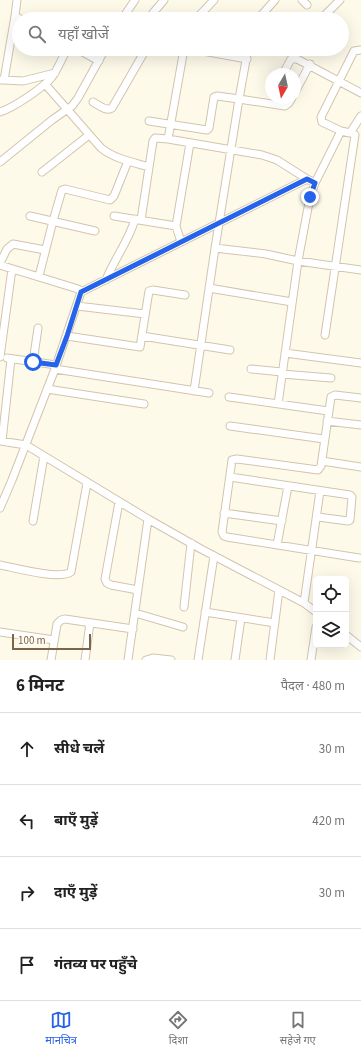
<!DOCTYPE html>
<html lang="hi">
<head>
<meta charset="utf-8">
<style>
	:root { --surface:#fff; --page:#f6f6f6; --text:#222; --muted:#767676; --line:#e0e0e0; --accent:#2563eb }
	body { margin:0; font-family:"Source Sans 3","Noto Sans Devanagari",sans-serif; background:var(--page); color:var(--text) }
	.controls { position:absolute; right:12px; bottom:12px; display:grid; overflow:hidden; border-radius:6px; box-shadow:0 4px 16px #0002 }
	.controls button { width:36px; height:36px; display:grid; place-items:center; padding:0; border:0; border-bottom:1px solid var(--line); background:var(--surface); color:var(--text); font:20px sans-serif }
	.compass { position:absolute; left:265px; top:68px; width:36px; height:36px; border-radius:50%; background:var(--surface); box-shadow:0 4px 16px #0002; rotate:189deg }
	.scale { position:absolute; left:12px; bottom:10px; width:79px; box-sizing:border-box; padding-left:4px; border:2px solid #7d654a; border-top:0; font-size:11px; line-height:14px; white-space:nowrap; color:#7d654a; -webkit-text-stroke:3px #fffcf3; paint-order:stroke }
	.stop { position:absolute; width:12px; height:12px; margin:-9px; border:3px solid #2563eb; border-radius:50%; background:#fff }
	.stop.end { background:#2563eb; border-color:#fff; box-shadow:0 1px 4px #0008 }
	.list { margin:0; padding:0; list-style:none }
	h2 { display:flex; justify-content:space-between; align-items:center; height:52px; margin:0; padding:0 16px; font-size:17px }
	h2 small { font-size:13px; font-weight:400; color:var(--muted) }
	.list li { display:grid; grid-template-columns:26px 1fr auto; gap:12px; align-items:center; box-sizing:border-box; height:72px; padding:0 16px; border-top:1px solid var(--line) }
	.list b { display:block; font-size:15px; white-space:nowrap }
	.list em { font-size:13px; font-style:normal; color:var(--muted) }
	.icon { flex:none; width:22px; height:22px; fill:none; stroke:currentColor; stroke-width:2; stroke-linecap:round; stroke-linejoin:round }
	.map { position:relative; flex:none; width:361px; height:660px; overflow:hidden }
	.search { position:absolute; background:var(--surface); box-shadow:0 4px 16px #0002; left:12px; right:12px; top:12px; height:44px; display:flex; align-items:center; gap:10px; box-sizing:border-box; padding:0 14px; border-radius:22px; color:var(--muted); font-size:15px }
	.sheet { height:340px; background:var(--surface) }
	nav { display:flex; justify-content:space-around; align-items:center; box-sizing:border-box; height:56px; border-top:1px solid var(--line); background:var(--surface); font-size:11px; color:var(--muted) }
	nav a { display:grid; justify-items:center; gap:2px }
	nav .on { color:var(--accent) }
	.map>svg:first-child { display:block }
</style>
</head>
<body>
<div class="map">
<svg width="361" height="660" viewBox="0 0 361 660">
	<rect width="100%" height="100%" fill="#fefaea"/>
	<g fill="none" stroke-linecap="round" stroke-linejoin="round">
		<g stroke="#d3c4ae" stroke-width="9">
			<path id="minor" d="M302,0L307,5
				M15,16L17,0
				M122,19L135,0
				M154,19L152,16L153,13L164,0
				M196,19L214,0
				M258,19L275,0
				M321,19L340,0
				M77,49L99,61
				M184,49L168,139L262,155L277,160L307,179
				M192,49L247,59
				M248,49L239,99L285,106L289,103L292,98
				M283,74L291,59H297L361,93
				M0,80H4L15,16L20,19
				M4,80L23,81L55,73
				M45,84L101,148C115,159 132,162 149,167
				M295,92L310,64
				M93,102C99,105 106,112 112,108L146,49
				M0,112C13,108 43,88 52,77C58,69 62,58 67,49
				M149,121L207,130L209,128L214,97L217,96L239,99L215,248L194,391
				M341,131L322,122L321,117L354,51L361,50
				M0,162L52,120L72,106L78,98L105,49
				M42,172L89,135
				M30,216L95,231
				M114,216L176,226
				M141,220L153,141L155,138L168,139
				M181,242L176,226L190,143
				M215,248L266,254L298,261L361,270
				M0,263L7,249L13,244L45,250
				M0,265L78,289L81,292L55,369L12,480L0,508
				M39,276L53,221L62,190L65,189L110,200L114,196L128,161
				M106,280C114,259 129,241 135,219
				M209,288L292,302
				M81,292L307,179L315,183L341,131L350,133L361,116
				M77,306L145,314
				M325,335L355,135
				M67,336L140,347L149,291L153,290L185,295
				M142,336L230,350
				M285,353L361,363
				M0,357L12,269
				M7,358L56,365
				M33,362L38,328
				M55,369L209,393
				M251,369L282,372
				M282,374L331,378
				M47,389L144,404
				M229,397L328,411
				M278,404L298,261L310,197L315,183
				M327,421L361,425
				M230,426L324,439
				M0,441L26,445L148,519L201,549L304,603L316,612
				M2,441L11,359
				M322,461L361,467
				M230,477L350,495L352,497L350,520L348,521L318,517
				M119,502L105,579L107,583L111,585L138,590
				M224,513L282,521
				M33,521L44,456
				M277,545L288,486
				M359,558L227,537L224,536L222,532L232,460L237,459L318,470L321,466L331,397L335,395L361,398
				M0,565C16,568 58,580 71,572L87,483
				M304,603L320,491
				M184,607L191,543
				M205,612L275,623
				M135,613L183,627
				M0,632L54,640
				M346,635L361,647
				M51,660L57,624L61,620L65,619L133,629
				M85,660L90,623
				M128,660L148,519
				M146,660L153,658L171,660
				M198,660L214,556
				M235,660L241,618
				M270,660L279,590
				M311,660L316,627"/>
		</g>
		<use href="#minor" stroke="#fff" stroke-width="7"/>
	</g>
	<g fill="none" stroke-linecap="round" stroke-linejoin="round">
		<path stroke="#2563eb" stroke-width="5" d="M33,362L56,365L67,336L81,292L307,179L315,183L310,197"/>
	</g>
</svg>
<div class="controls">
<button><svg class="icon" aria-label="locate" viewBox="0 0 24 24"><circle cx="12" cy="12" r="6"/><path d="M12 2v4M12 18v4M2 12h4M18 12h4"/></svg></button>
<button><svg class="icon" aria-label="layers" viewBox="0 0 24 24"><path d="M12 4l9 5-9 5-9-5zM3 14l9 5 9-5"/></svg></button>
</div>
<svg class="compass" viewBox="-18 -18 36 36"><path d="M0-13l5 13h-10z" fill="#e53935"/><path d="M0 13l5-13h-10z" fill="#767676"/></svg>
<div class="scale">100 m</div>
<div class="stop" style="left:33px;top:362px"></div>
<div class="stop end" style="left:310px;top:197px"></div>
<div class="search"><svg class="icon" aria-label="search" viewBox="0 0 24 24"><circle cx="10" cy="10" r="6"/><path d="M15 15l6 6"/></svg>यहाँ खोजें</div>
</div>
<section class="sheet">
<h2>6 मिनट<small>पैदल · 480 m</small></h2>
<ul class="list">
<li><svg class="icon" aria-label="ahead" viewBox="0 0 24 24"><path d="M12 20V5M6 11l6-6 6 6"/></svg><div><b>सीधे चलें</b></div><em>30 m</em></li>
<li><svg class="icon" aria-label="left" viewBox="0 0 24 24"><path d="M17 20v-9H6M10 6l-5 5 5 5"/></svg><div><b>बाएँ मुड़ें</b></div><em>420 m</em></li>
<li><svg class="icon" aria-label="right" viewBox="0 0 24 24"><path d="M7 20v-9h11M14 6l5 5-5 5"/></svg><div><b>दाएँ मुड़ें</b></div><em>30 m</em></li>
<li><svg class="icon" aria-label="arrive" viewBox="0 0 24 24"><path d="M6 21V4h12l-3 4 3 4H6"/></svg><div><b>गंतव्य पर पहुँचे</b></div></li>
</ul>
</section>
<nav>
<a class="on"><svg class="icon" aria-label="map" viewBox="0 0 24 24"><path d="M3 6l6-2 6 2 6-2v14l-6 2-6-2-6 2zM9 4v14M15 6v14"/></svg>मानचित्र</a>
<a><svg class="icon" aria-label="directions" viewBox="0 0 24 24"><path d="M12 3l9 9-9 9-9-9zM9 14v-3h6M13 9l2 2-2 2"/></svg>दिशा</a>
<a><svg class="icon" aria-label="saved" viewBox="0 0 24 24"><path d="M7 4h10v16l-5-4-5 4z"/></svg>सहेजे गए</a>
</nav>
</body>
</html>
